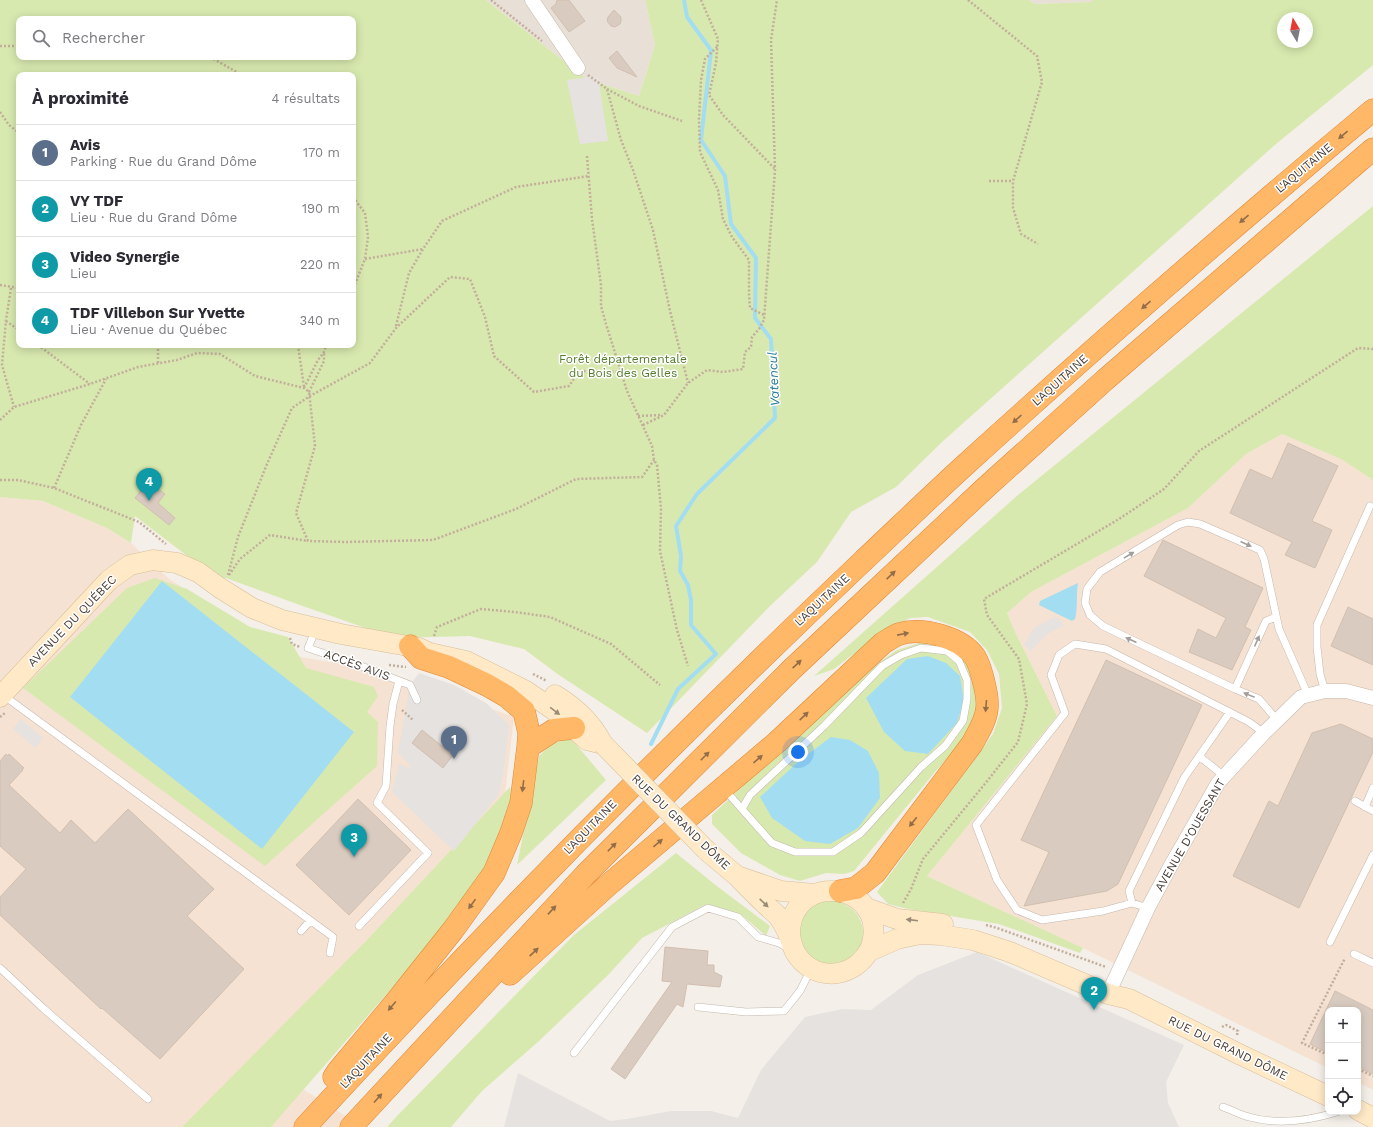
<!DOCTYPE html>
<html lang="fr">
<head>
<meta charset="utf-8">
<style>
	:root { --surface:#fff; --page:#f7f7f7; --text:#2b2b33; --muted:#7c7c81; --line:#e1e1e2; --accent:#7c3aed }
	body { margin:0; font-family:"Work Sans",sans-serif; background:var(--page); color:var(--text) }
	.controls { position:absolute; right:12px; bottom:12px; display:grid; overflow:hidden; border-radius:8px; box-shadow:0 2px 10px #0003 }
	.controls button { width:36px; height:36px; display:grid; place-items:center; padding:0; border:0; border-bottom:1px solid var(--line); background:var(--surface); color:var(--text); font:20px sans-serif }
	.compass { position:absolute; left:1277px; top:12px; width:36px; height:36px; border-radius:50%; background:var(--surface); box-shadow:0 2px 10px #0003; rotate:350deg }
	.you { position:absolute; left:798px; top:752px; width:14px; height:14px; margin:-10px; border:3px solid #fff; border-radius:50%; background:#1a73e8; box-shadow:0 0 0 6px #1a73e833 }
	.badge { display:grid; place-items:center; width:26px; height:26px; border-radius:50%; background:var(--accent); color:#fff; font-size:13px; font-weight:700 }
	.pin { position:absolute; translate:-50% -33px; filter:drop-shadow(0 1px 2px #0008) }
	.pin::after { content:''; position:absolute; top:21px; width:14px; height:12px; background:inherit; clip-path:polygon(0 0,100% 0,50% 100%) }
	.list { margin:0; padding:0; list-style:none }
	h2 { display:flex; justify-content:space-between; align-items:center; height:52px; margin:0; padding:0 16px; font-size:17px }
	h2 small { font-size:13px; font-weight:400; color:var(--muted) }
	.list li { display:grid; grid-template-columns:26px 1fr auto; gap:12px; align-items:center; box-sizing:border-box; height:56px; padding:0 16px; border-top:1px solid var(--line) }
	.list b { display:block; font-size:15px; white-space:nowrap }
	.list p { margin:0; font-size:13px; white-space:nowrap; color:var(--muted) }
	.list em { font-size:13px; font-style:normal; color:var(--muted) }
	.icon { flex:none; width:22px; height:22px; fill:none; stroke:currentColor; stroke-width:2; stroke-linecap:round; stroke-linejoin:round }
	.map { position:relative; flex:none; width:1373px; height:1127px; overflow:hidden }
	.search { position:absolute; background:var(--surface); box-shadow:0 2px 10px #0003; left:16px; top:16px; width:340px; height:44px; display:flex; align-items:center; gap:10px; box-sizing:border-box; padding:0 14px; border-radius:8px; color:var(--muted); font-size:15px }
	.panel { position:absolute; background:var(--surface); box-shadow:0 2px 10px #0003; left:16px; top:72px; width:340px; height:276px; border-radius:8px }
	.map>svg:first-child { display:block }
</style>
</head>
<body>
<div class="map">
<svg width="1373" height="1127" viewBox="0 0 1373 1127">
	<rect width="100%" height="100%" fill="#f4efe8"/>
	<path fill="#e8e0d6" d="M486,0H645L655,45L639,96L587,79Z
		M1029,0H1093L1091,2L1035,4Z"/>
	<path fill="#f6e2d2" d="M1282,434L1341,459L1373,480V1090L1358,1082V1010H1328V1068L1087,950L927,876L1057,716L1016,634L1007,613L1031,592L1188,508L1246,454Z
		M0,497L43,501L107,528L131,543L169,579L289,655L387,672L514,717L505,794L255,1059L363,1127H0Z"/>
	<path fill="#d8e9af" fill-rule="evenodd" d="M0,0H486L587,79L639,96L655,45L645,0H1029L1035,4L1091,2L1093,0H1373V65L1276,144L942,442L896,487L851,512L817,562L770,606L647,733L559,675L524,649L470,636L394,638L297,604L226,578H220L186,555L135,516L131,543L107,528L43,501L0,497ZM1283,18H1307V42H1283ZM19,19H353V57H19ZM19,75H353V345H19Z
		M1373,206V480L1341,459L1282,434L1246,454L1188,508L1031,592L1007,613L1016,634L1057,716L927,876L1083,948L1080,953L999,924L908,909L888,904L877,892L993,734L1002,708L999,674L987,650L970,632L928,617L910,618L881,633L834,669L814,676L1018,495Z
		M155,578L187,589L250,627L288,637L306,668L374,687L378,696L367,712L378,722L377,766L265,866L23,688L127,588Z
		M926,641L951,647L969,661L980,709L968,736L934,773L854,871L844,874L826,873L800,881L780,875L741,853L712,824V815L865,672L897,650Z
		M570,737L606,780L517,865L539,756L551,744Z
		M510,787L512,801L493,856L445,927L271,1127H182L367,940Z
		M676,853L718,887L770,926L766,936L743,916L707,904L642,938L608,975L539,1041L482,1091L451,1127H387L397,1116L574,935Z
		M799 933a32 32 0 1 1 64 0a32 32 0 1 1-64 0Z"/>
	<path fill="#e5e2e0" d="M598,76L608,141L580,144L567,80Z
		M1056,616L1064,625L1046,635L1031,651L1024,645L1034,628Z
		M419,673L454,685L486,703L509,725L503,775L499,794L454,851L392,792L399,764L409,768L410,765L398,753L410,685Z
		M21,719L43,738L35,748L13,729Z
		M977,952L1184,1045L1166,1082L1168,1103L1179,1127H504L518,1073L610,1121L627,1119L671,1111H711L738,1118L761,1070L805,1017L842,1009L871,1010L918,975Z"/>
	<path fill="#a3ddf2" d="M162,581L354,732L262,849L70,697Z
		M1078,583C1076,595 1078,608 1075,619L1072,621L1039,605L1040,601Z
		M928,656L946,663L960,676L964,701L957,723L928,754L905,751L884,732L866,698L907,659Z
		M831,737L850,740L868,751L879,773L880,798L858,828L830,844L805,841L772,818L760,797L799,761Z"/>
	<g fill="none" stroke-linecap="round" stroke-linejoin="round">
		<path stroke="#a3ddf2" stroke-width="4" d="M684,0L687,17L711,50
			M651,744L678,689L716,654L691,625V600L688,585L680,571L681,556L676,526L697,494L775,418L771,339L755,318L756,258L731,224L725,176L701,140L711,51"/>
	</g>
	<path fill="#d9cbc0" stroke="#d1bfb0" d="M557,0H569L585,21L569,32L551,8L556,4Z
		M614,10L621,17V21L620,24L615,27L611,26L607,21L608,17Z
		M617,51L637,77L617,68L609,58Z
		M1288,443L1338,466L1312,521L1332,530L1315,568L1285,555L1292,542L1230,513L1250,469L1272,479Z
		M154,486L165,494L158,503L175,518L169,525L135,498L143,488L150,493Z
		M1163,540L1263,588L1245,627L1251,630L1232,670L1189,652L1198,629L1216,638L1226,618L1144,576Z
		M1348,607L1373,619V665L1331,646Z
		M1106,660L1202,705L1118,884L1107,891L1024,906L1049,852L1021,840Z
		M1341,724L1373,739V752L1299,908L1233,876L1269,801L1278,806L1312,733Z
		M422,730L453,755L443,768L412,743Z
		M6,754L8,756L9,754L24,768L22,769L23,770L9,785L60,833L71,820L95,843L128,809L214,889L187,916L244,969L160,1059L102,1008L101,1009L0,915V897L26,869L0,846V761Z
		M358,799L411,850L349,915L296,865Z
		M665,947L708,951L707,965H714V972L722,976L720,987L687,984L683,1007L677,1004L625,1079L611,1069L672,982L662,981Z
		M1335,991L1373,1010V1074L1358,1067V1010H1328V1053L1310,1044Z"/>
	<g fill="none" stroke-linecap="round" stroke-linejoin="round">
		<g stroke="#c3b8ad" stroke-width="8">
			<path id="lane" d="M318,631L313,636L308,648L364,667L410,685L417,700
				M1235,689L1266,621L1276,617
				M1325,691L1320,674L1317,647V625L1370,506
				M3,695L333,937L330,953
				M1277,720L1259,699L1235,689L1103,626L1090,615L1085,603L1087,589L1100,572L1178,525L1188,522L1200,524L1260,550L1264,559L1279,629L1308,695
				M1199,756L1224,776
				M725,790L772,843L795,852H833L861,833L921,767L945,746L963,721L967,699V680L959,661L947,651L921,648L901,655L882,666L824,726L750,795L742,809
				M1355,801L1373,811
				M1365,807L1373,788
				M1132,903L1129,891L1184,778L1230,712
				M1148,908L1132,903L1103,911L1042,920L1017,910L997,880L976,825L1065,713L1051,675L1059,655L1075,644L1106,649L1249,722L1264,733
				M359,926L428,853L377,803L386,786L390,726L393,704L399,681
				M301,931L310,921
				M1330,942L1373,855
				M1354,954L1373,963
				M0,968L44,1009L148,1099
				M698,1007L746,1012L784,1011L800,991L811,969
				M574,1053L672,927L708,908L738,917L758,937L779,943L790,949
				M1223,1107C1232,1110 1240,1115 1249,1117C1278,1125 1308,1121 1337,1112"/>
		</g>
		<g stroke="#c3b8ad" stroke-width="15">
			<path id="street" d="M532,0L578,68
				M1108,994L1148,908L1170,867L1218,783L1264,733L1301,697L1325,691H1346L1373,698"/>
		</g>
		<g stroke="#d8be99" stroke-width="21">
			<path id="secondary" d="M555,695C573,706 591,722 601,741
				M0,697L109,580L130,565L153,560L177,563L198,572L220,588L252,608L282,620L341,634L419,648L430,653L466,661L526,691L554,710L587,740L603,744
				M706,850L737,876L781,891L815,894
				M737,876C746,885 755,895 765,904C769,908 774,912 778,916C783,923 788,933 791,940C792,944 793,948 795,952C812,981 849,980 867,954C874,944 875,930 872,919C861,885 811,881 795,912C790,921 790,930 790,939
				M866,908L897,919L943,924
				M870,951L897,939L920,934L941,935L973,940L1010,952L1108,994L1129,999L1241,1055L1328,1096
				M1358,1110L1373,1118"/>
		</g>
		<g stroke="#e18835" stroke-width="23">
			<path id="highway" d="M528,747L554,730L574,728
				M510,974L607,886L776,743L883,643C888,640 894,636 899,634C922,627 961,637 975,657C980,665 982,675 984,683C986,691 988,700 987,708C986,721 978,733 972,744L875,873L856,888L840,891
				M334,1077L338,1071L394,1004L453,930L494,873L511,833L521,803L528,747L529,733L524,711L506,696L487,685L449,667L421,658L410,646
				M305,1127C485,932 670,744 862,562C896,530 930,497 965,465C1098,344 1234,226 1373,110
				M351,1127L585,875L791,670L984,489L1106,379L1373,149"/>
		</g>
		<path stroke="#c2ae9b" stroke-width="2.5" stroke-dasharray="2 2" stroke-linecap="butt" d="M491,0L542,41
			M701,0L718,39L716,63L709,95L723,115L775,169
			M968,0L1037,56L1042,82L1013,181V208L1021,234L1038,244
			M0,46H19
			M717,47L705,59L701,80L699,119L700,152L718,190L723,219L732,237L749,260V294L750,308L764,315
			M210,57L242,75
			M588,75L607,89L621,140L633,170L653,230L670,311L688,383
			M607,89L639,106L682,121
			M0,112L9,125L19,133
			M587,156L592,219L601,285V306L606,324L627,391L652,446L654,460L657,465L661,509L660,551L677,630L688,666
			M989,181H1013
			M353,197L365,213L368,237L365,259L353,289
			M365,259L423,249
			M0,285L19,288
			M11,288L6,320L2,365L14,407
			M6,321L19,330
			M396,326L409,273L423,249L442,221L516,187L589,176
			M38,345L90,384
			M298,345L304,387
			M158,363V345
			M304,388L318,360L324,352L326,345
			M309,392L324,361V353
			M638,416L662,415
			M0,420L14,407L90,384L138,367L177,360L197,353L220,354L255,376L304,388L309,392L315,446L296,513L308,541L346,542L433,540L516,509L576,479L642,477L654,460
			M643,425L664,415L688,383L707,370L723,372L743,369L745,352L751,347L752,337L759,329L764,320L775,170L771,40L777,0
			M0,480H18L54,488L139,522L166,544
			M54,488L81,425L106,379
			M228,575L238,537L267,464L292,408L310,396L370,363L396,328L450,277L470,279L485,317L494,356L534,392L569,386L579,371L621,372
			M229,575L240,559L270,535L308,541
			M434,636L437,627L481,609L515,612L550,617L611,644L660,685
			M290,638L292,644L300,647
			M389,665L406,667
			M533,674L547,681
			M402,710L413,720
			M0,717L5,713
			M903,903L911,889L923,859L984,785L1018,742L1027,704L1019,659L987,615L984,599L1119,519L1164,489L1199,451L1358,348L1373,349
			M986,925L997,928L1106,967
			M1222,1027L1226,1025L1238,1031L1237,1035
			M1328,1055L1302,1043L1345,958
			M1358,1069L1373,1076"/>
		<use href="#lane" stroke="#fff" stroke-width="7"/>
		<use href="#street" stroke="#fff" stroke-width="14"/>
		<use href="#secondary" stroke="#ffe9c7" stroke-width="20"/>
		<use href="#highway" stroke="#ffb768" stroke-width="22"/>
		<g stroke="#d8be99" stroke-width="21" stroke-linecap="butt">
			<path id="secondary-bridge" d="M603,744L706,850"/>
		</g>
		<use href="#secondary-bridge" stroke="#ffe9c7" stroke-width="20"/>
	</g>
	<defs><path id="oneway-solid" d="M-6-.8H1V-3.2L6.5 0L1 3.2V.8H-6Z"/></defs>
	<g fill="#916e4a">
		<use href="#oneway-solid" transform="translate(1343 135) rotate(140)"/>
		<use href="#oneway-solid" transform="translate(1244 219) rotate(139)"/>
		<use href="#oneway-solid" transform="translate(1146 305) rotate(139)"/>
		<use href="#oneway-solid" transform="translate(1017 419) rotate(138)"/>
		<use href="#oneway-solid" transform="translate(891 575) rotate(-43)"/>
		<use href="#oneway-solid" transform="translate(903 634) rotate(-11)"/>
		<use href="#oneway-solid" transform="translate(797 664) rotate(-43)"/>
		<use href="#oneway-solid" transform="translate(986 706) rotate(95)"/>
		<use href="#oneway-solid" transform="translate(804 716) rotate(-43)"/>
		<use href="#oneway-solid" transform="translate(705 756) rotate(-45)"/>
		<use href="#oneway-solid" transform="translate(758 759) rotate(-41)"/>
		<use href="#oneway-solid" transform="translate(523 786) rotate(97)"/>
		<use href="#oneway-solid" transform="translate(913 822) rotate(128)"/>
		<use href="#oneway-solid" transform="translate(658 843) rotate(-40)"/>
		<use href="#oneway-solid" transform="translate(612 847) rotate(-45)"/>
		<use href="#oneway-solid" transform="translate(472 904) rotate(126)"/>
		<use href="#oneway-solid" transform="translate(552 910) rotate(-47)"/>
		<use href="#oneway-solid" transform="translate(534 952) rotate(-43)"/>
		<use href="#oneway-solid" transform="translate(392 1006) rotate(130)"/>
		<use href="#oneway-solid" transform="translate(378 1098) rotate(-48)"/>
	</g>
	<g fill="#a49e9a">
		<use href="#oneway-solid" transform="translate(1246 544) rotate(24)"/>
		<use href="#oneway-solid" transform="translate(1129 555) rotate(-31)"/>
		<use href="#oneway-solid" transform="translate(1131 640) rotate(-155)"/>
		<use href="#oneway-solid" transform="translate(1257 641) rotate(-66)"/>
		<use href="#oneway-solid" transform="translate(1249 695) rotate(-158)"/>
	</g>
	<g fill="#9a8b77">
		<use href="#oneway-solid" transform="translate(555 711) rotate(37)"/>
		<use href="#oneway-solid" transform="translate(764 903) rotate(44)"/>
		<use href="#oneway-solid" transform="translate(912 920) rotate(-173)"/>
	</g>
	<g text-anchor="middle" stroke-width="3" stroke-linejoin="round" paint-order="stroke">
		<g font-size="12" fill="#483e36" stroke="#fff">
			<text transform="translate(1304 168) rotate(-40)" y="4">L'AQUITAINE</text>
			<text transform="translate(1060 380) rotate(-42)" y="4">L'AQUITAINE</text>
			<text transform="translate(822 600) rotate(-43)" y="4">L'AQUITAINE</text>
			<text transform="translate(72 621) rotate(-46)" y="4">AVENUE DU QUÉBEC</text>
			<text transform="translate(357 665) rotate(20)" y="4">ACCÈS AVIS</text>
			<text transform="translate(681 822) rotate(44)" y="4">RUE DU GRAND DÔME</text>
			<text transform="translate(590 827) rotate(-46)" y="4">L'AQUITAINE</text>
			<text transform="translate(1190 835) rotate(-60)" y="4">AVENUE D'OUESSANT</text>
			<text transform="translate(1228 1048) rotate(26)" y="4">RUE DU GRAND DÔME</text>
			<text transform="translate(366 1061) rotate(-47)" y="4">L'AQUITAINE</text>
		</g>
		<g font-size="12" fill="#537b27" stroke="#fff">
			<text x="623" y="363">Forêt départementale<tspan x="623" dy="14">du Bois des Gelles</tspan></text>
		</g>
		<g font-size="13" font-style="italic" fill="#287d9e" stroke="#fff">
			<text transform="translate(773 379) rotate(-93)" y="5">Vatencul</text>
		</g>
	</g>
</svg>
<div class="controls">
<button>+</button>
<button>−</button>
<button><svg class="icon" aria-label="locate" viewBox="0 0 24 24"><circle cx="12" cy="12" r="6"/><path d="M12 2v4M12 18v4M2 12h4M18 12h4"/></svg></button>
</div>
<svg class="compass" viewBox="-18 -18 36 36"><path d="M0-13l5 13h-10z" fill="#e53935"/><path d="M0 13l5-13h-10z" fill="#7c7c81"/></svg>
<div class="you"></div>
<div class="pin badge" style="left:454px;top:759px;background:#5c6f8a">1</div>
<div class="pin badge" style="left:1094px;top:1010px;background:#0f9aa8">2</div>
<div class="pin badge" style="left:354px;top:857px;background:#0f9aa8">3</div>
<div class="pin badge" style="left:149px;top:501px;background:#0f9aa8">4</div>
<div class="search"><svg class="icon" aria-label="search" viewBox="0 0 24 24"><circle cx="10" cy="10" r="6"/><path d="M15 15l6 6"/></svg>Rechercher</div>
<section class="panel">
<h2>À proximité<small>4 résultats</small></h2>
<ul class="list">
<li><span class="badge" style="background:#5c6f8a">1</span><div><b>Avis</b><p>Parking · Rue du Grand Dôme</p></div><em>170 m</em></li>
<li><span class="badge" style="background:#0f9aa8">2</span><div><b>VY TDF</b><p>Lieu · Rue du Grand Dôme</p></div><em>190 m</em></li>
<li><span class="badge" style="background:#0f9aa8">3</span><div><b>Video Synergie</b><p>Lieu</p></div><em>220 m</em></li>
<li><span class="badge" style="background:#0f9aa8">4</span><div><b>TDF Villebon Sur Yvette</b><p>Lieu · Avenue du Québec</p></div><em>340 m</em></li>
</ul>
</section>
</div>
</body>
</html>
